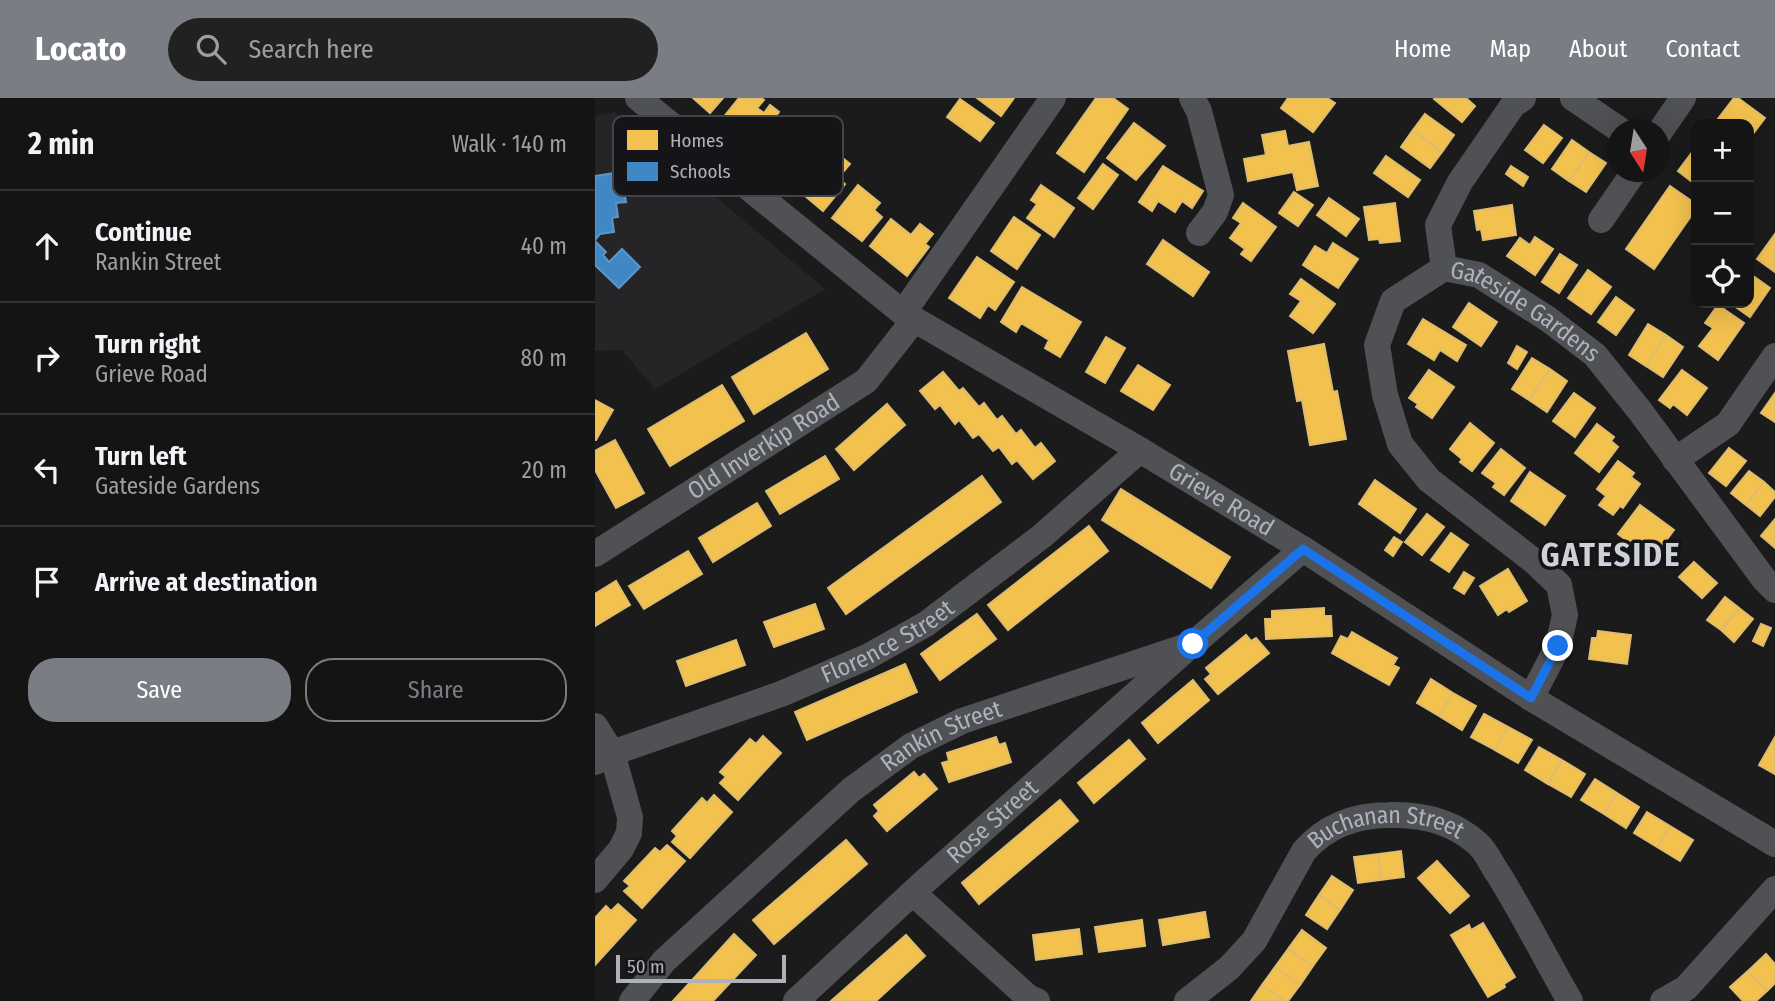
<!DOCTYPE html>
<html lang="en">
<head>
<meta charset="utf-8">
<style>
	:root { --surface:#141415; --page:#212122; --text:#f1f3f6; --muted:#9d9ea0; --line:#333334; --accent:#7a7d84 }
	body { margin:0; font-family:"Fira Sans Condensed",sans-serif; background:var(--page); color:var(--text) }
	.controls { position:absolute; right:21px; top:21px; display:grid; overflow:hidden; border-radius:14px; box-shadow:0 7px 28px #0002 }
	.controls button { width:63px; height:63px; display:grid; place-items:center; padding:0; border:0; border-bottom:2px solid var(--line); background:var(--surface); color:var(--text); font:35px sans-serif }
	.compass { position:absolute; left:1012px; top:21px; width:63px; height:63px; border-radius:50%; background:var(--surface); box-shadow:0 7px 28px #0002; rotate:168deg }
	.scale { position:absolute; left:21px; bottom:18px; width:170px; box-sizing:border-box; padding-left:7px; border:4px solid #adb2bc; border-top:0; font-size:19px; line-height:24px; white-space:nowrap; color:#adb2bc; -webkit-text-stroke:5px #151518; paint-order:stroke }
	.stop { position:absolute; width:21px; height:21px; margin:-16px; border:5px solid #1a73e8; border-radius:50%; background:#fff }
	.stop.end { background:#1a73e8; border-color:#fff; box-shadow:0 2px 7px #0008 }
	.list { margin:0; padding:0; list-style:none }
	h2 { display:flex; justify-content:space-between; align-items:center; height:91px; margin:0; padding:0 28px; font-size:30px }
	h2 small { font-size:23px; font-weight:400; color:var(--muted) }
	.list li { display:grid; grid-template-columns:46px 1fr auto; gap:21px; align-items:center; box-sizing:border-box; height:112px; padding:0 28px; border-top:2px solid var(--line) }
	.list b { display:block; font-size:26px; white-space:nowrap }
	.list p { margin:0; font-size:23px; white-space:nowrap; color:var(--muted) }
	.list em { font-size:23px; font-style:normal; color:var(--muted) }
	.actions { display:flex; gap:14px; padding:21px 28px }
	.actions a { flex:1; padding:16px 0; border:2px solid var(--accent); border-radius:28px; text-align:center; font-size:24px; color:var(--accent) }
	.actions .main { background:var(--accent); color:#fff }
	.icon { flex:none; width:38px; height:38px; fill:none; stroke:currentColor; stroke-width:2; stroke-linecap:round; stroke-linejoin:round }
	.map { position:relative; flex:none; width:1180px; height:903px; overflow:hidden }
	header { display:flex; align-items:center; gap:42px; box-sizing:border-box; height:98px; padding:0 35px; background:var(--accent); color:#fff }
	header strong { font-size:33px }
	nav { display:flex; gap:38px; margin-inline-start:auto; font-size:24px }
	.search { width:490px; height:63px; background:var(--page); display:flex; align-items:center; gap:18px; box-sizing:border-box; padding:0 24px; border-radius:38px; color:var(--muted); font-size:26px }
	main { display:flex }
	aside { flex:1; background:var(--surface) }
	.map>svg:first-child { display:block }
</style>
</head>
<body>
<header>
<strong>Locato</strong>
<div class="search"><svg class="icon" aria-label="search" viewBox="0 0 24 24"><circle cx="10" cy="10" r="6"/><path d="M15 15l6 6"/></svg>Search here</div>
<nav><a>Home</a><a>Map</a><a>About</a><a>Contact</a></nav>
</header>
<main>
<aside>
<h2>2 min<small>Walk · 140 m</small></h2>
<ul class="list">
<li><svg class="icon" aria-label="ahead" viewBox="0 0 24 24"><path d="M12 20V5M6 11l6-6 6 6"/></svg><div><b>Continue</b><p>Rankin Street</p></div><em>40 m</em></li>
<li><svg class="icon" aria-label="right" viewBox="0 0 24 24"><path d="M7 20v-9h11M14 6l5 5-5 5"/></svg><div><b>Turn right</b><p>Grieve Road</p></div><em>80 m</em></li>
<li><svg class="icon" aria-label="left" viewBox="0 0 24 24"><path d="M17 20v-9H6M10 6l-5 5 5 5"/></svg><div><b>Turn left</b><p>Gateside Gardens</p></div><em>20 m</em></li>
<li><svg class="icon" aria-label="arrive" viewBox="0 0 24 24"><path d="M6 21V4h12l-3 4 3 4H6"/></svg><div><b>Arrive at destination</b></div></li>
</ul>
<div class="actions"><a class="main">Save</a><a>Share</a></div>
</aside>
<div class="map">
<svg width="1180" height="903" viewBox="0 0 1180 903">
	<rect width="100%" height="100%" fill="#1b1b1c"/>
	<path fill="#252528" d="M20,14L230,191L60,291L27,252L0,253V18Z"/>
	<path fill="#f2c14e" stroke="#ddbc6f" stroke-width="2" d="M98,0H128L115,15Z
		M144,0H166L169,2L162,10L169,15L175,7L184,14L154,51L123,26Z
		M382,0H419L406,18Z
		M501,0H518L533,11L489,74L462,55Z
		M693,0H732L740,5L718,34L686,10Z
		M840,0H871L880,8L867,24L839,1Z
		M1139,0H1143L1170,20L1154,41V26H1119Z
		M365,1L399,25L385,43L352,19Z
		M830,16L859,37L847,54L818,32Z
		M539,25L570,48L541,82L512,60Z
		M949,27L967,40L948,65L930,52Z
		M818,32L847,54L835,70L806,49Z
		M690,33L693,48L714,44L723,88L702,92L698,74L653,83L649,61L671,57L667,37Z
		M977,42L994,54L974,83L957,71Z
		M1101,49V87L1083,73Z
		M235,50L255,66L243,80L250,86L228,113L197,87L218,62L222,66Z
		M994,54L1011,65L991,94L974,83Z
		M791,58L825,82L813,99L779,75Z
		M508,66L523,77L498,111L483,100Z
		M568,68L608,93L597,110L587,103L580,114L563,103L557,113L544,104Z
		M916,68L933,79L928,88L911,76Z
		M263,87L285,105L279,112L287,119L267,143L237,120Z
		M446,87L479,110L459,139L432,120L442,106L436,102Z
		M1075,88L1101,106V111L1059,171L1031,151Z
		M699,94L718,107L703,128L684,115Z
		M734,100L764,121L751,138L722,117Z
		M648,105L681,129L656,163L646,156L650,151L635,140L646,125L638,120Z
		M800,105L805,143L785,145L784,141L774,142L769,109Z
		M917,107L921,137L888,142L886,131L882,132L879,113Z
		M419,119L445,137L422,171L396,153Z
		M296,121L316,137L325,126L338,136L330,146L334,149L312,178L275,148Z
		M1180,136V174L1162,161Z
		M940,139L958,151L940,177L912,158L925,140L935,147Z
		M568,142L614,174L598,198L552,166Z
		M738,145L763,161L743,190L708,167L720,148L732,155Z
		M965,156L982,167L964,195L947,184Z
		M382,159L419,184L400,212L393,207L385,220L354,200Z
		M993,172L1016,189L996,216L973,200Z
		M1154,175L1175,190L1155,219L1135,205H1154Z
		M706,181L740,206L718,235L695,218L706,203L695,196Z
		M427,189L486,224L465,259L450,250L454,242L426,225L421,234L406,224Z
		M1021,199L1039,212L1021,237L1003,224Z
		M874,205L902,224L886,248L858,229Z
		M1123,207L1149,225L1123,262L1104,248L1118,230L1110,225Z
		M828,221L871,247L862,263L845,252L839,262L813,246Z
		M1053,226L1071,237L1051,268L1034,257Z
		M211,235L233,271L159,316L137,279Z
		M1071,237L1088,249L1068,279L1051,268Z
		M511,239L530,250L510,285L491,274Z
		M729,246L738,294L742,293L751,341L715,347L707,302L702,303L693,253Z
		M922,248L932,254L922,271L913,265Z
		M937,260L955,271L934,302L917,291Z
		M543,267L575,287L558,312L526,293Z
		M955,271L972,283L952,314L934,302Z
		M834,272L859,289L837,320L821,309L823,306L814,300Z
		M1087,272L1112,290L1092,317L1078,306L1075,310L1064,302Z
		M348,274L364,293L368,290L384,309L389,305L402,322L407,318L421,336L426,332L440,350L446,345L460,363L438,381L422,362L417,366L404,349L398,353L384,336L378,340L364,322L360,326L345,307L340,311L325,293Z
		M127,287L149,323L75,368L53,331Z
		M979,295L1000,310L980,339L958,323Z
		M1180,295V324L1166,315Z
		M0,302L18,312L1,342H0Z
		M292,306L310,327L259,372L241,351Z
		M875,325L899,345L877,373L865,364L867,361L855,351Z
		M1002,326L1019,339L1016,343L1023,349L1004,374L980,355Z
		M20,342L49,395L21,410L0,372V353Z
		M1134,350L1151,363L1131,388L1114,375Z
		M906,351L930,370L909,397L898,389L901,385L887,375Z
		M230,358L244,381L185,416L171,393Z
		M1023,363L1039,375L1036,379L1045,386L1028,410L1025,408L1018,417L1004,407L1011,398L1002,391Z
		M1154,373L1169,384L1151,407L1136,395Z
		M935,374L970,398L950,427L916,403Z
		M387,378L406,404L251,516L233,490Z
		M780,382L821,411L805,435L764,406Z
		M1169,384L1180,394V399L1165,418L1151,407Z
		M526,391L635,459L616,490L507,422Z
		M162,405L176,428L118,464L104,440Z
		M1045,407L1079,432L1057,461L1023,436Z
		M832,416L849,429L827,457L810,444Z
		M1180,421V450L1166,438Z
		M494,428L513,453L413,532L393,507Z
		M856,435L873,447L854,474L836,462Z
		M799,439L807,444L798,458L790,452Z
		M93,453L107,476L49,511L34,488Z
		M1099,464L1122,485L1107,500L1084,479Z
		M913,471L932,503L914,514L912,511L903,517L885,488Z
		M869,474L879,480L869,496L859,490Z
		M21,483L35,507L0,528V496Z
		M1130,499L1144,510L1126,532L1112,522Z
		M220,506L229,531L179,549L169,524Z
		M729,510V518H736L737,538L671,541L670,521H677V513Z
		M1144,510L1158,521L1139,544L1126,532Z
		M382,516L401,541L345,582L326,556Z
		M1166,526L1176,530L1168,548L1158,543Z
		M1003,533L1036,537L1032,566L994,561L997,540H1002Z
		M757,534L802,560L798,567L804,570L794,587L737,555L746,538L753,541Z
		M651,537L656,543L661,540L674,555L623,596L610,581L616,576L611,570Z
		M141,542L150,567L91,588L82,563Z
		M310,566L322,594L212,642L200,614Z
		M836,581L858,595L844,618L822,605Z
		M598,582L614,602L563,645L547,625Z
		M858,595L881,608L867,632L844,618Z
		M889,616L913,629L900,652L876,639Z
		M913,629L937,642L923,665L900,652Z
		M168,638L186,655L143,702L125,685L131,679L125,674L155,641L161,646Z
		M401,639L404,647L410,645L416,664L354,684L347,665L354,663L352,655Z
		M1180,639V676L1164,667Z
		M534,642L550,661L499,705L483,685Z
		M944,649L967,662L953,686L930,672Z
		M967,662L990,676L976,699L953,686Z
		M319,674L324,680L329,676L342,691L292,733L279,718L284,713L279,707Z
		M1000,681L1022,695L1009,716L986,702Z
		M1022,695L1044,709L1031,730L1009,716Z
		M119,697L137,714L95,760L77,744L82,738L77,733L107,700L112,705Z
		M465,702L483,723L384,806L367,785Z
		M1052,714L1075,728L1062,749L1039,735Z
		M1075,728L1098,742L1085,763L1062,749Z
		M251,742L272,766L179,846L158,822Z
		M72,747L90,763L47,810L29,793L35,788L29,783L60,750L65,754Z
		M806,753L809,779L786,782L783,756Z
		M783,756L786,782L763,785L759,759Z
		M842,763L874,798L855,815L823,780Z
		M737,778L758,792L745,812L724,797Z
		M724,797L745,812L732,831L711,817Z
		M23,806L41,822L0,867V820L11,808L16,813Z
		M610,814L614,839L568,847L564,822Z
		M547,822L550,848L504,854L500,829Z
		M888,825L920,879L909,886L910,889L893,899L856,837L874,827L876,832Z
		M484,831L487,856L441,862L438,837Z
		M707,832L731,850L718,868L693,851Z
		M139,836L161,857L118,903H78Z
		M311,837L330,858L281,903H236Z
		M693,851L718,868L705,887L680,869Z
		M1171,856L1180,866V885L1172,893L1153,873Z
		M680,869L705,887L693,903H689L667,887Z
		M1153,873L1172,893L1161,903H1148L1135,889Z
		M667,887L689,903H656Z"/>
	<path fill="#3f88c5" stroke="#6095c2" stroke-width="2" d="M26,74L31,104L21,105L23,119L17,120L19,134L5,136L0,142V78Z
		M0,143L11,154L8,157L14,164L27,151L45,169L24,190L0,167Z"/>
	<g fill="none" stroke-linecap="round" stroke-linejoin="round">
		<g stroke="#4f5155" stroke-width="26">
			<path id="s1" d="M43,0L308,215L545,352L708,451L936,600L1180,746"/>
			<path d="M597,0L604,13L626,97L620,114L604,135"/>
			<path d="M978,0L1025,32"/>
			<path d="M1064,35L1088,0"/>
			<path d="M1006,122L1039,74"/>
			<path d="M849,170L843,127L865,84L918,7L928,0"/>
			<path d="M308,215L458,0"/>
			<path d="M1080,362L1133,326L1180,258"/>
			<path id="s2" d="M0,456L271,283L319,222"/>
			<path id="s3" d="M936,600L963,548L970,517L964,487L940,464L834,382L805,346L790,297L782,247L798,203L849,170L884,177L953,221L1000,257L1045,313L1169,481L1180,492"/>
			<path d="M0,628L17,655L35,719L34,735L26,751L0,782"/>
			<path id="s4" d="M0,664L17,655L186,596L272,559L331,526L447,438L545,352"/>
			<path d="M318,795L434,900L442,903"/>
			<path id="s5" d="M37,903L69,863L256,692L316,648L367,623L598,546L708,451"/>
			<path id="s6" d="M201,903L327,786L588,554"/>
			<path id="s7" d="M592,903L634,870L659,843L709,753C731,728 761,717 794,717C827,716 858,723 883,746C892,754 897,768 904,777C929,818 951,861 975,903"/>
			<path d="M1068,903L1091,890L1180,791"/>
		</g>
	</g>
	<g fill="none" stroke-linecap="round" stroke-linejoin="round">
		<path stroke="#1a73e8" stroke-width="9" d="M598,546L708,451L936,600L963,548"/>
	</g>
	<g text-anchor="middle" stroke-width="7" stroke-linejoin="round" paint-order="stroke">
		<g font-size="24" fill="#adb2bc" stroke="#151518">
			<text dy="8" stroke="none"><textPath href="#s3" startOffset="637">Gateside Gardens</textPath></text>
			<text dy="8" stroke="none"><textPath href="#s2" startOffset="200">Old Inverkip Road</textPath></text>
			<text dy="8" stroke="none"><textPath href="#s1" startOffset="710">Grieve Road</textPath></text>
			<text dy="8" stroke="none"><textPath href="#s4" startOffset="317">Florence Street</textPath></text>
			<text dy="8" stroke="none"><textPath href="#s5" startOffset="411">Rankin Street</textPath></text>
			<text dy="8" stroke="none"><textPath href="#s6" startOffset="266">Rose Street</textPath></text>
			<text dy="8" stroke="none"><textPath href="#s7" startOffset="284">Buchanan Street</textPath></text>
		</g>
		<g font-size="32" font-weight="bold" letter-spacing="2" fill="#ced1d8" stroke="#151518">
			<text x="1016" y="468">GATESIDE</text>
		</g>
	</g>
	<rect x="18" y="18" width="230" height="80" rx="10" fill="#151518" stroke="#434449" stroke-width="2"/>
	<rect x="32" y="32" width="31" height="20" fill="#f2c14e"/>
	<rect x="32" y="64" width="31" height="19" fill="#3f88c5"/>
	<g font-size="19" fill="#adb2bc">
		<text x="75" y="49">Homes</text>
		<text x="75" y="80">Schools</text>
	</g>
</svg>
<div class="controls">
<button>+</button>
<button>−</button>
<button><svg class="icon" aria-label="locate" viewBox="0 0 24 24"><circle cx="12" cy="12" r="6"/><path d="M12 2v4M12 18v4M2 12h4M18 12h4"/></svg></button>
</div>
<svg class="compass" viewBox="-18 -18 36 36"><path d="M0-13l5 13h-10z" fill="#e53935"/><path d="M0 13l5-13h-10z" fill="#9d9ea0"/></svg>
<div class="scale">50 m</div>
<div class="stop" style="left:598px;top:546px"></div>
<div class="stop end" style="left:963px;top:548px"></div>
</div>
</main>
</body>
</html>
